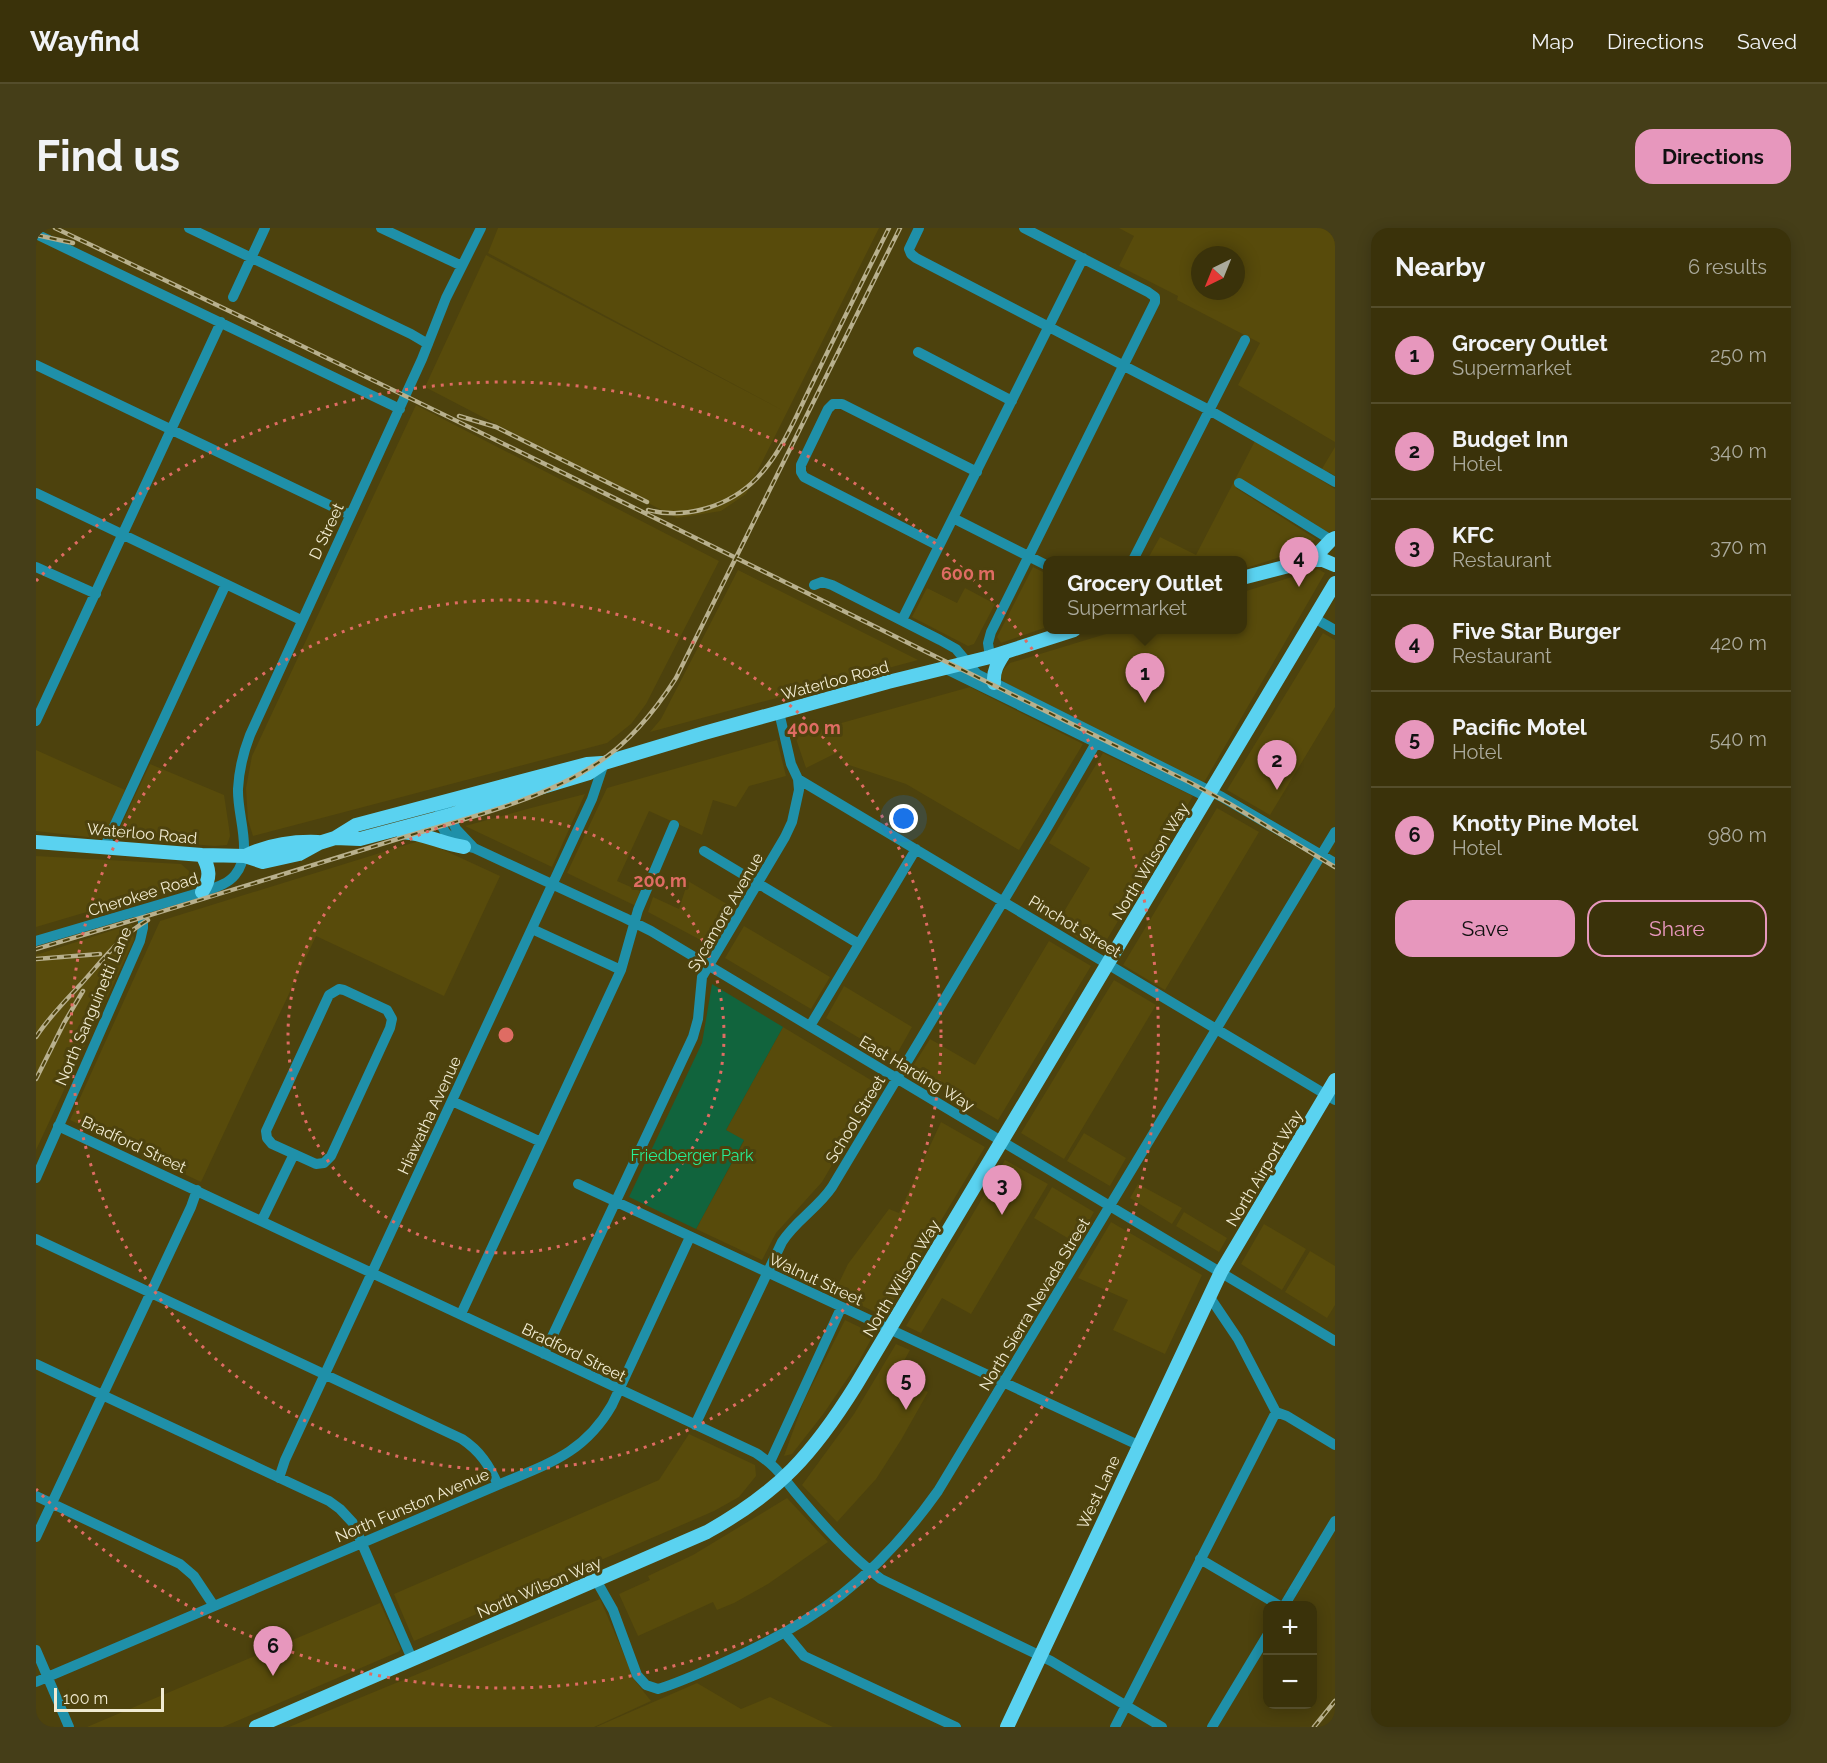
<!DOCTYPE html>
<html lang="en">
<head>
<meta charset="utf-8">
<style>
	:root { --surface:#3a320a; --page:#453e18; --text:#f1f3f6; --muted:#abaa9c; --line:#544d2b; --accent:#e797bd }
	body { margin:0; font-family:Raleway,sans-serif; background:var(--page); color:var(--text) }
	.controls { position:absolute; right:18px; bottom:18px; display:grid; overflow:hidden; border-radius:12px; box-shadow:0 3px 15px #0003 }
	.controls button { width:54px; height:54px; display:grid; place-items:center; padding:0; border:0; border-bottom:2px solid var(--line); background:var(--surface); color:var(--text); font:30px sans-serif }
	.compass { position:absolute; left:1155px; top:18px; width:54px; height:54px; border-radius:50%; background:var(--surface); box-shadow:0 3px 15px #0003; rotate:223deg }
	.scale { position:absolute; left:18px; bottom:15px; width:110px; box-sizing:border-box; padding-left:6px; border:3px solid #f1ebd1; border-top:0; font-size:16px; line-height:21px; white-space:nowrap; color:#f1ebd1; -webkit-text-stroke:4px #4d420d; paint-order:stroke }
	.you { position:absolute; left:868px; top:591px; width:21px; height:21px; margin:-15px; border:4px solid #fff; border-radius:50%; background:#1a73e8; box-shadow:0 0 0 9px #1a73e833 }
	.badge { display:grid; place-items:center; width:39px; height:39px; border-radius:50%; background:var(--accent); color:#111; font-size:20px; font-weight:700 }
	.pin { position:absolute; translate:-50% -50px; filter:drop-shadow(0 2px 3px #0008) }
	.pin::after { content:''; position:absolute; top:32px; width:21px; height:18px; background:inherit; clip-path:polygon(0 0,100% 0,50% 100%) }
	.popup { position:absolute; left:1007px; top:328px; width:204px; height:78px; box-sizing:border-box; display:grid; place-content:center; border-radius:12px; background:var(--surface); filter:drop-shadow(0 2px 4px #0005); font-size:20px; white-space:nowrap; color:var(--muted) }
	.popup b { font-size:22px; color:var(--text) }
	.popup::after { content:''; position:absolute; left:50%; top:100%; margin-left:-12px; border:12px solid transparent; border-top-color:var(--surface) }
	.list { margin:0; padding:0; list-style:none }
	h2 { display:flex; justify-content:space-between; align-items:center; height:78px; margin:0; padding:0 24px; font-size:26px }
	h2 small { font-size:20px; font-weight:400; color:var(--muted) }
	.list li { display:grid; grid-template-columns:39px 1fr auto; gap:18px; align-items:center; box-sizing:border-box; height:96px; padding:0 24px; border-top:2px solid var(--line) }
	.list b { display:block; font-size:22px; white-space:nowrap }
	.list p { margin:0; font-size:20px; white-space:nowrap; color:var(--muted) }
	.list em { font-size:20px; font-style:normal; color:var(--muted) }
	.actions { display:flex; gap:12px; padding:18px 24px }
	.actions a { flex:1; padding:14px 0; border:2px solid var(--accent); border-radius:18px; text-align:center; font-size:21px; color:var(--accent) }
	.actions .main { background:var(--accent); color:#111 }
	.map { position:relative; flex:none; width:1299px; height:1499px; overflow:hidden; border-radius:18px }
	header { display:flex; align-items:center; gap:36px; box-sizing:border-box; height:84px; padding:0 30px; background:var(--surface); border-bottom:2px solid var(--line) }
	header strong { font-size:28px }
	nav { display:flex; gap:33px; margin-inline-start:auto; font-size:21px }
	.intro { display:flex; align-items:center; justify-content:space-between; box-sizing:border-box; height:144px; padding:0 36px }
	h1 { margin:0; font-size:42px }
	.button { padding:15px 27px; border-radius:18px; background:var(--accent); color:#111; font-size:21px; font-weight:700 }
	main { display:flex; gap:36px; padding:0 36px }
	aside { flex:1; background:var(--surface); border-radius:18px; box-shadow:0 3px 15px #0003 }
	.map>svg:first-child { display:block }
</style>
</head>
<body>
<header>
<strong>Wayfind</strong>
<nav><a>Map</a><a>Directions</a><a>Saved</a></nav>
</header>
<div class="intro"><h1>Find us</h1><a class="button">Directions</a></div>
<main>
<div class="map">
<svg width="1299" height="1499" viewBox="0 0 1299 1499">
	<rect width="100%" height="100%" fill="#4d420d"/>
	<path fill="#584b0b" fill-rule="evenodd" d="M462,0H843L710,266L685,283L641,290L389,159L450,27L748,183L452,25Z
		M1083,0H1299V214L1202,157L1224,115L1141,72L1142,68L1083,38L1098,8ZM1164,27H1200V63H1164Z
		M380,177L683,333L610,476L595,496L571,515L217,608L212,592L210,560L216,528Z
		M1220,211L1299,261V302L1291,305L1204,251L1200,260L1280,311L1260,324L1207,341L1206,332H1111L1124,309L1160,327Z
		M1299,219V248L1293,244L1290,248L1284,244Z
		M997,339L1011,346V399L965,415L961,409Z
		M1282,341L1289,345L1166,558L970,456L964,449L968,441L974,435L1083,402H1206L1207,364Z
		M702,342L882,432L614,504L625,491Z
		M891,360L921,375L929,360L959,376L938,416L932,418L876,389Z
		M1287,405L1299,412V479L1234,587L1191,562Z
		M934,459L1047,516L983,622L870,556L807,535L804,523L770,540L759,508Z
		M741,512L750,548L713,558L700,579L677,572L666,607L613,583L581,653L604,663L600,678L531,645L571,560Z
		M0,522L89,562L69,611L0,603Z
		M1067,525L1157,568L1064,723L1020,697L1054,640L1013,615Z
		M114,536L188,567L193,600L194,608L191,617L179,618L79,610Z
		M549,566L516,639L429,598L495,580Z
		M1181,580L1223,604L1129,762L1087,737Z
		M386,612L464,648L408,768L280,708L165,954L34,892L124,693Z
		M0,628L145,636L153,643L152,654L0,699Z
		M652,653L696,679L674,717L612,684L617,669L643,681Z
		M96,696L98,712L0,922V727Z
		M708,698L794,749L775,781L689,730Z
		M1013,713L1055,738L962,892L875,841L894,811L939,837Z
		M1078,752L1120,777L1028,931L985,905Z
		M808,758L876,799L858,831L790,790Z
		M747,799L843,857L786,954L740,1005L726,1032L660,1001L708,913L690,902Z
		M905,894L949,919L848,1088L798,1065L812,1036L853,981L863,985Z
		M1048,905L1090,930L1074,958L1031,933Z
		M969,932L1012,956L935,1086L906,1070L885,1105L870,1098Z
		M1102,956L1146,980L1136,996L1094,970Z
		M1016,959L1058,984L1040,1015L998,990Z
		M1148,984L1191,1010L1183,1024L1140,998Z
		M1075,994L1166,1047L1129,1126L1077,1102L1092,1072L1042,1050Z
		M1228,996L1270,1021L1246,1062L1205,1036Z
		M1274,1023L1299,1038V1077L1291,1090L1249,1064Z
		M809,1092L838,1106L822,1135L788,1185L756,1226L748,1228L768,1173Z
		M860,1116L874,1122L859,1149L892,1164L865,1212L840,1251L801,1294L766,1257L818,1186Z
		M653,1206L719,1237L720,1248L703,1269L678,1283L378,1413L358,1366L623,1252Z
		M751,1270L792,1314L732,1356L698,1375L681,1382L677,1374L602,1408L583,1366L614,1352L612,1348L657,1327Z
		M564,1371L600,1454L615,1473L558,1499H253Z
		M344,1375L365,1421L362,1424L187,1499H51Z
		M661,1455L705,1481L734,1469L797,1499H560Z"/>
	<path fill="#11643d" d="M676,756L747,799L690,902L708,912L660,1001L593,969L666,815Z"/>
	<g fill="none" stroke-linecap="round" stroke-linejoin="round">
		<path stroke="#1f90a9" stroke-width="10" d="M153,0L375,106L392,116
			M345,0L426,38
			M883,0L873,21L875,26L880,30L1173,182L1299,254
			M0,6L364,181
			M197,69L229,0
			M882,124L976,173
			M0,137L314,287
			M1203,255L1295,312
			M0,265L265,392
			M917,290L1012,338
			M903,318L768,249L765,244V237L792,181L797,176H806L941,244
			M1097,332L1209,112
			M0,339L60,366
			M778,357L786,354L796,357L904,412L920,421L941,446L1186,569L1299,635
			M1278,390L1299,402
			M866,392L1047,30
			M954,429L952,415L955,404L1119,74V69L1112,64L988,0
			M908,440L1171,569
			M0,493L185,94
			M762,551L1299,872
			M411,582L420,601L438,620
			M404,583C401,603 419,617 438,620L589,690L615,703L1299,1113
			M69,618L190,356
			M668,623L823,716
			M496,701L585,742
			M0,713L166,664C177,660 191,657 199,647C218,624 201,589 202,561C203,542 207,525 214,507L386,131L410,70L445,0
			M303,761L308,762L351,782L356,791L354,800L295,928L288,935L280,936L236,916L231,910L230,903L293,767Z
			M774,798L880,621
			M416,873L505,914
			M22,898L720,1225C740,1238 745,1247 759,1264C785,1295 813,1327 845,1351L1015,1433L1126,1499
			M0,950L104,713L107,700V682
			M542,956L1102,1217
			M226,992L258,926
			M0,1011L426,1211C444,1223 453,1237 462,1257
			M1173,1068L1202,1111L1240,1184
			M425,1086L585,742L602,682L638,597
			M508,1126L657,809L662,791L666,749L749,609L756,594L763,562L762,551L755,536L743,484
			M0,1136L293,1273L304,1281L317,1295L376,1431
			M1240,1184L1251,1188L1299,1217
			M659,1197L746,1014C759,993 782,980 796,959L1011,600L1064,508
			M734,1234L805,1080
			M243,1250L249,1232L556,571L568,535
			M0,1268L144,1336L158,1348L178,1378
			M0,1309L155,979L161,962
			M1164,1331L1244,1378
			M560,1352L577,1382L601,1447L610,1457L622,1461C642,1455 662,1446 682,1437C778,1396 841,1349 902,1263L1299,604
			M1248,1378L1299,1293
			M749,1405L768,1428L920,1499
			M0,1422L33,1499
			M0,1454L462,1257C511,1236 548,1226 576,1177L654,1009
			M1079,1499L1240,1184
			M1176,1499L1232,1406"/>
		<path stroke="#5ad2f0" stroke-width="14" d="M1276,332L1295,312L1299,310
			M1206,350L1276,332H1287L1299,337
			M958,455C957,442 962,435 969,424
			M366,604C388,605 406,616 428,619
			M299,610L324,611L414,587L553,545L568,535L668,505L852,454L954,429L1038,402
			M0,614L166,627L209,628L227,634L263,626L283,615L299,610L320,597L551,536L566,535
			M209,628C232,617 256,613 282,614
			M166,664C175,650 174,641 166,627
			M220,1499L671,1304C743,1264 777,1226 820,1157L1299,355
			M971,1499L1185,1044L1299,852"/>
		<g stroke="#b8b08d" stroke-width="4.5">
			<path id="rail" d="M19,0C400,180 777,368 1155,555L1194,576L1299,639
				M0,7L37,15
				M423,188L460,199L611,274
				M612,282C650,292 694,278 721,250C746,224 760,188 776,156C801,104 827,52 853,0
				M0,721C122,685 244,648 365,610C430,590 504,573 560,536C593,515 619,483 640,450L864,0
				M0,731L64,726
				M0,809C13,789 29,773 45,756C65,734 85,707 112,692
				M0,851L28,795L47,763
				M1278,1499L1299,1473"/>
		</g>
		<use href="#rail" stroke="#4d420d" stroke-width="2" stroke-dasharray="7" stroke-linecap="butt"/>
	</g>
	<g fill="none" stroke="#df6c63" stroke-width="3" stroke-dasharray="3 6">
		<circle cx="470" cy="807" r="218"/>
		<circle cx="470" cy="807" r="435"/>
		<path d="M0 353A653 653 0 1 1 0 1261"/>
	</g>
	<g text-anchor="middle" stroke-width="6" stroke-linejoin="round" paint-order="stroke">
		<g font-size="16" fill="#f1ebd1" stroke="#4d420d">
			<text transform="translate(290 303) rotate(-65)" y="6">D Street</text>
			<text transform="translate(799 452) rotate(-15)" y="6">Waterloo Road</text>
			<text transform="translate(106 605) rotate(5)" y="6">Waterloo Road</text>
			<text transform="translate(1114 633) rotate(-59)" y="6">North Wilson Way</text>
			<text transform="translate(107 666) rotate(-17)" y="6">Cherokee Road</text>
			<text transform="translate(689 684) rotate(-60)" y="6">Sycamore Avenue</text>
			<text transform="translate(1039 698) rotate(31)" y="6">Pinchot Street</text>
			<text transform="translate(57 778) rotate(-67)" y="6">North Sanguinetti Lane</text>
			<text transform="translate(881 845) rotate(31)" y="6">East Harding Way</text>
			<text transform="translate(393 887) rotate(-65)" y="6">Hiawatha Avenue</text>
			<text transform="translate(819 891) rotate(-59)" y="6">School Street</text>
			<text transform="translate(98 916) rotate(25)" y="6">Bradford Street</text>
			<text transform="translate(1228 940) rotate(-59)" y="6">North Airport Way</text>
			<text transform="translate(865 1050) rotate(-59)" y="6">North Wilson Way</text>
			<text transform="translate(780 1051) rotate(25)" y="6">Walnut Street</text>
			<text transform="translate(998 1076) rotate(-59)" y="6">North Sierra Nevada Street</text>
			<text transform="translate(538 1124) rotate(26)" y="6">Bradford Street</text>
			<text transform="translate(1062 1264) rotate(-65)" y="6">West Lane</text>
			<text transform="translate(376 1277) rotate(-23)" y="6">North Funston Avenue</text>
			<text transform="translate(503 1359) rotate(-23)" y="6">North Wilson Way</text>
		</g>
		<g font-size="16" fill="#25ef95" stroke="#4d420d">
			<text x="656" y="933">Friedberger Park</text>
		</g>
	</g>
	<circle cx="470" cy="807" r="9" fill="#df6c63" stroke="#4d420d" stroke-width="3"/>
	<g font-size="18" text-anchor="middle" font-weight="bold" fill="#df6c63" stroke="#4d420d" stroke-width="6" stroke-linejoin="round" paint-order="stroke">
		<text x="932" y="352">600 m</text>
		<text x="778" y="506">400 m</text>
		<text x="624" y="659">200 m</text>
	</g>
</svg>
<div class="controls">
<button>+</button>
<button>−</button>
</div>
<svg class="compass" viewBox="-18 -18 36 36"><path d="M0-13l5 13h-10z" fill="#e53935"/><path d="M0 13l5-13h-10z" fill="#abaa9c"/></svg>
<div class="scale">100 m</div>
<div class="you"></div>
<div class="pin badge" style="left:1109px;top:475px">1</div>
<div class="popup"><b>Grocery Outlet</b>Supermarket</div>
<div class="pin badge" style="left:1241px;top:562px">2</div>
<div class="pin badge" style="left:966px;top:987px">3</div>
<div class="pin badge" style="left:1263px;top:359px">4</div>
<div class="pin badge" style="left:870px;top:1182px">5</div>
<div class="pin badge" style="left:237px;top:1448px">6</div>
</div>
<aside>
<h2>Nearby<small>6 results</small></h2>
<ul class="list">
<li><span class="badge">1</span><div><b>Grocery Outlet</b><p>Supermarket</p></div><em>250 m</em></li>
<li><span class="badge">2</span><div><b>Budget Inn</b><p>Hotel</p></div><em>340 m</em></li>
<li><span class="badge">3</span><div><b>KFC</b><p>Restaurant</p></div><em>370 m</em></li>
<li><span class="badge">4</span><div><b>Five Star Burger</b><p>Restaurant</p></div><em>420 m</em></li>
<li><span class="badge">5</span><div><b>Pacific Motel</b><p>Hotel</p></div><em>540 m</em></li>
<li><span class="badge">6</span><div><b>Knotty Pine Motel</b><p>Hotel</p></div><em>980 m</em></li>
</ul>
<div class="actions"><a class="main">Save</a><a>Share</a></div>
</aside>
</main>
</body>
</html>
